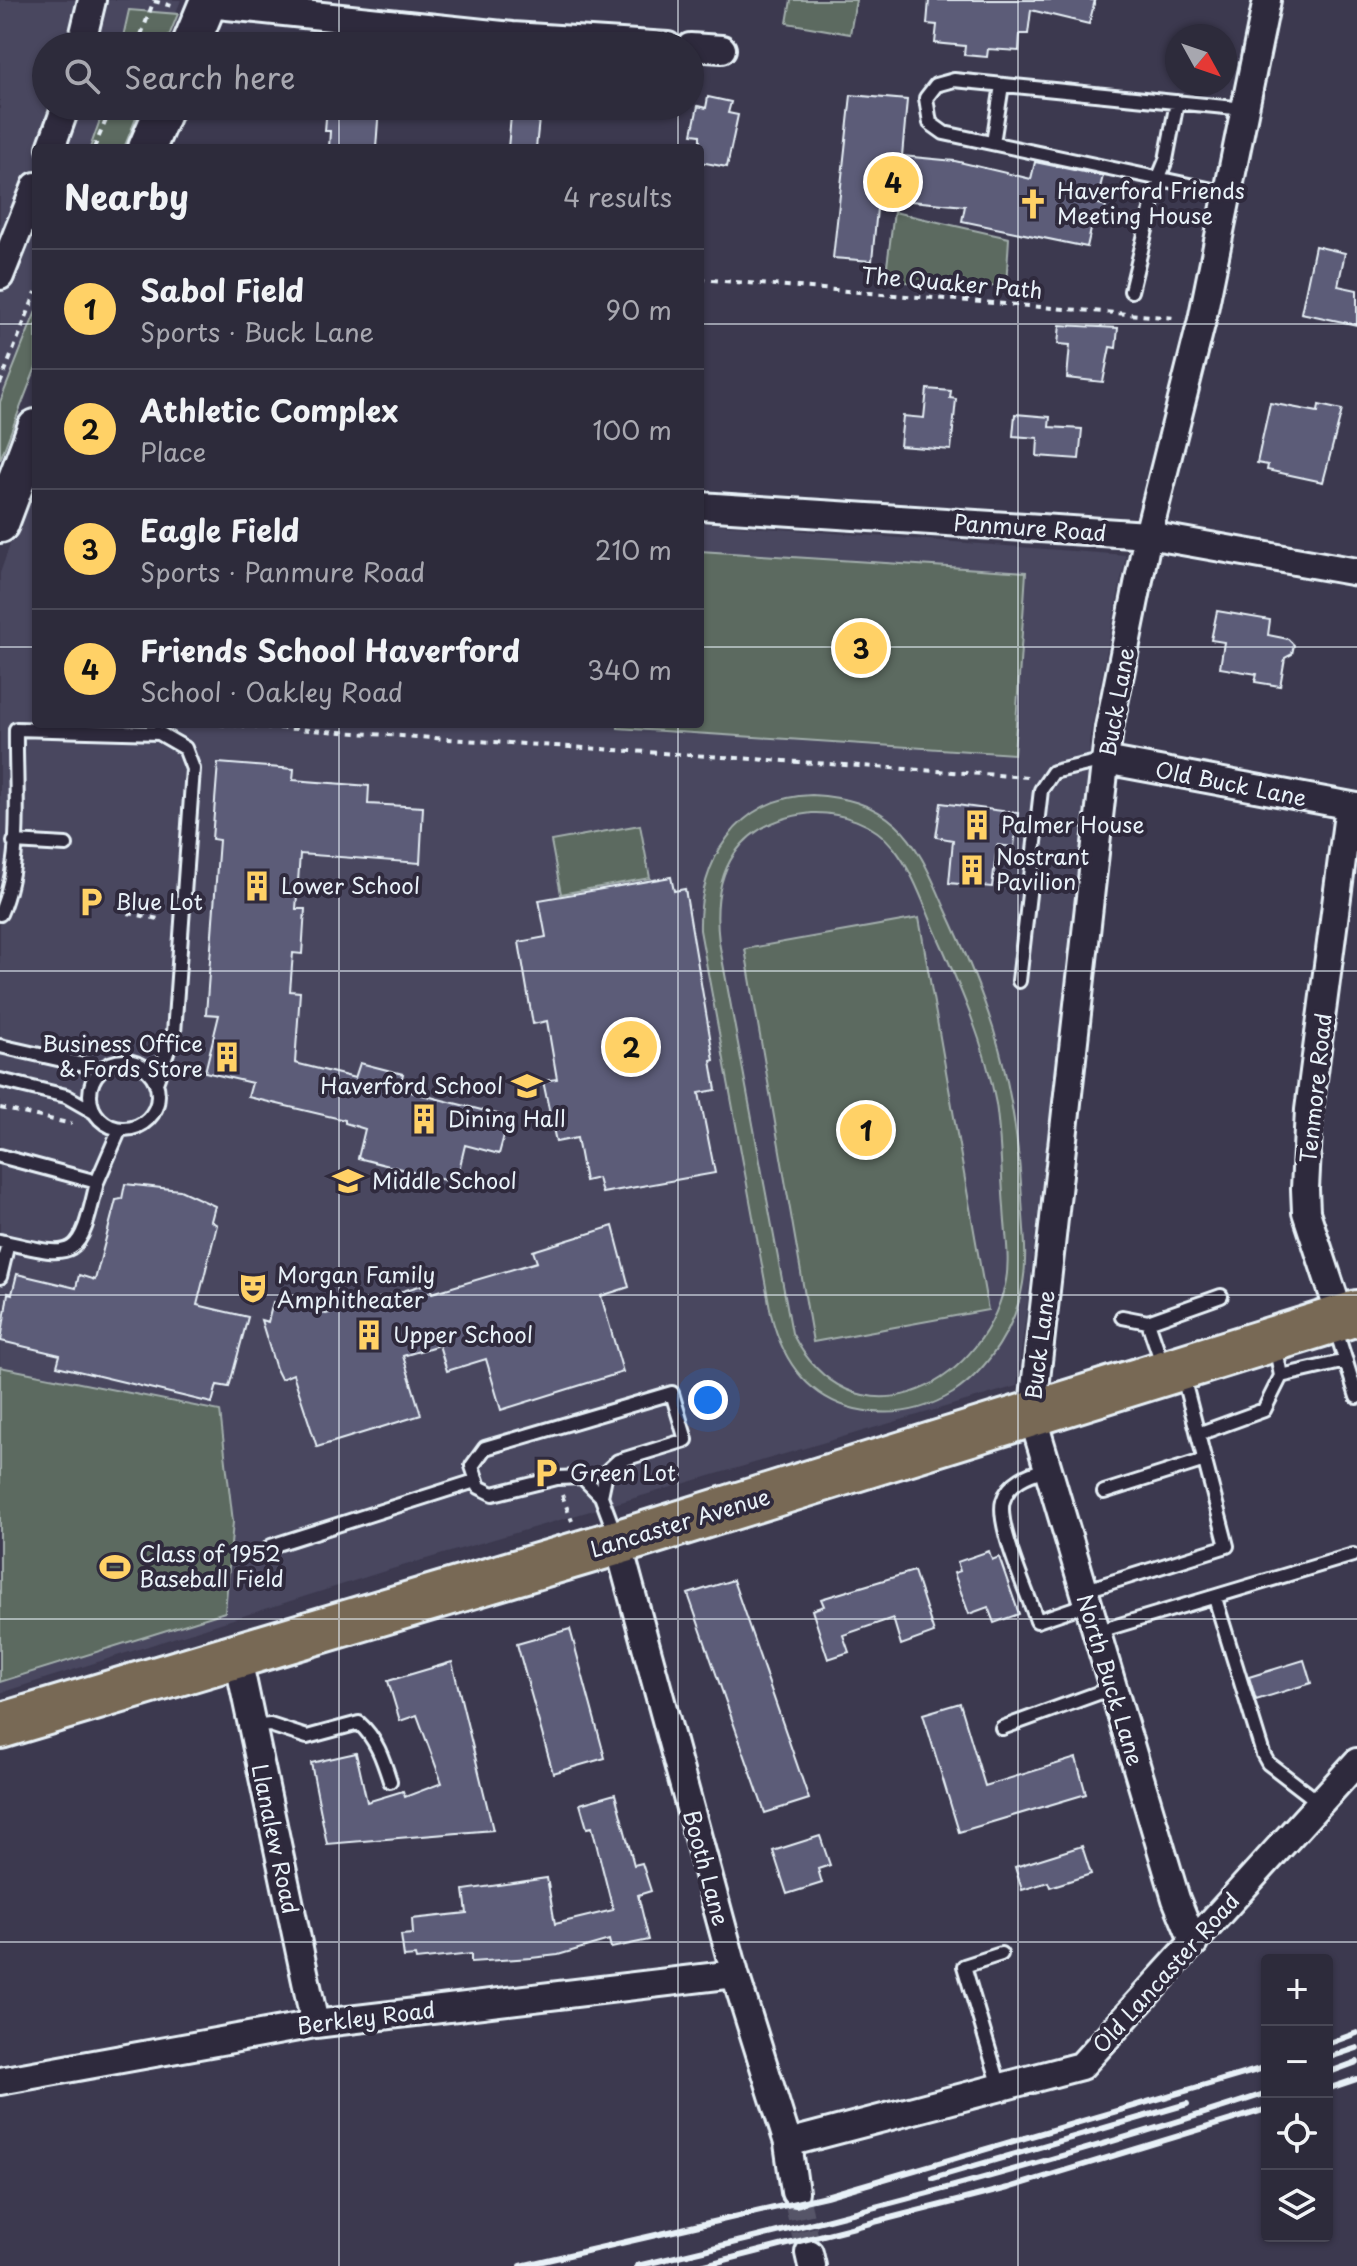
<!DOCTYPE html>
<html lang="en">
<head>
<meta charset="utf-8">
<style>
	:root { --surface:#2d2b3b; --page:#353342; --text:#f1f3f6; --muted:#a7a7af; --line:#484755; --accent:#ffd166 }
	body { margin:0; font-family:"Playpen Sans",sans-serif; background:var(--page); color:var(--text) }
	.controls { position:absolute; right:24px; bottom:24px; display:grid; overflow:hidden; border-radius:8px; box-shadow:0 2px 6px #0004 }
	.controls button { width:72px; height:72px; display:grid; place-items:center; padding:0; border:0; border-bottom:2px solid var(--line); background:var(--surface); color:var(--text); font:40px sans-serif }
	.compass { position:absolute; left:1165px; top:24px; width:72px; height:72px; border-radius:50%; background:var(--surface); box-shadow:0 2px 6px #0004; rotate:130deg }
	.you { position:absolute; left:708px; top:1400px; width:28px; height:28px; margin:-20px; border:6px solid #fff; border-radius:50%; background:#1a73e8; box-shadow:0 0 0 12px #1a73e833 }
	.badge { display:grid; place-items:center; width:52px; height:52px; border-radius:50%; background:var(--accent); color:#111; font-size:26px; font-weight:700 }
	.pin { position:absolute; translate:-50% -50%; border:4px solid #fff; box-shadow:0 2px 8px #0006 }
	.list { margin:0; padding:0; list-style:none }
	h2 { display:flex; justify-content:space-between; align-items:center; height:104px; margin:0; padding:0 32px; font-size:34px }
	h2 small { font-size:26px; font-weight:400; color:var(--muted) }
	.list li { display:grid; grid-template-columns:52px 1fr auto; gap:24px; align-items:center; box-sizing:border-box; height:120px; padding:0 32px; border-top:2px solid var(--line) }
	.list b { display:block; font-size:30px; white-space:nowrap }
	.list p { margin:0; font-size:26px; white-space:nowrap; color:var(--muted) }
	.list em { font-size:26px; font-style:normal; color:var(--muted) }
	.icon { flex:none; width:44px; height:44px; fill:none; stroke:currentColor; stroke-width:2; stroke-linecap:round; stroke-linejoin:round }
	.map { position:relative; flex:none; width:1357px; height:2266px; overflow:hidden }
	.search { position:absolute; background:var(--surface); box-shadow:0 2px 6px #0004; left:32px; top:32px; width:672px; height:88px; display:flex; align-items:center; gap:20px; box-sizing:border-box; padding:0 28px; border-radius:44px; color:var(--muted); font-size:30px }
	.panel { position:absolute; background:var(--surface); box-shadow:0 2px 6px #0004; left:32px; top:144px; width:672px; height:584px; border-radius:8px }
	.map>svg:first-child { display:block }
</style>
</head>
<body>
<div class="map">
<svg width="1357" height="2266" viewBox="0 0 1357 2266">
	<rect width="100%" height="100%" fill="#3c394f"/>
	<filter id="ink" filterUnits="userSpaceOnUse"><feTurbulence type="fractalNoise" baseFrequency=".0125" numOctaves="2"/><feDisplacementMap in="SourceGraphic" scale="16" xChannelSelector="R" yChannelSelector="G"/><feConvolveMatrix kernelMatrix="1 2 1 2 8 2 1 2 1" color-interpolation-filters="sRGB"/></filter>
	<g filter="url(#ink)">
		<path fill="#48465e" d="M0,0H181L163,46H46V106H139L122,148H36V361L0,450Z
			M35,474L36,724H700V523L1126,555L1089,741L1091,786L1017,1386L382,1572L0,1693V573Z"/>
		<path fill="#5c6a60" stroke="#a2aeac" stroke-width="2" fill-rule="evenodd" d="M791,0H856L850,34L787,23Z
			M129,10L178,14L165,46H121Z
			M105,106H141L124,148H90Z
			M894,212L1009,238L1006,287L885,281Z
			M36,311V367L0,460V402Z
			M700,551L1026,572L1014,754L618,728V724H700Z
			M812,795C844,797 872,803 896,825C920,847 932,879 945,908C994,1013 1015,1082 1022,1198C1023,1226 1028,1255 1023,1283C1017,1325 988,1370 953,1393C922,1412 890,1417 855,1409C807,1397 782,1359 771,1314L700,930C698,862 738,796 812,795ZM812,813C841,812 874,823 893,847C913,871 924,905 936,933C961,989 985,1044 996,1104C1001,1138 1001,1173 1004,1207C1005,1232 1011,1261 1005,1285C979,1392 851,1449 792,1333L719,942C710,871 738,821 812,813Z
			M640,825L650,878L561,894L551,841Z
			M919,918L988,1310L813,1342L745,949Z
			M0,1367L220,1411L233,1522L225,1612L0,1682Z"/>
		<path fill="#5b5b78" stroke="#e8f1f8" stroke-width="2" d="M929,0H1095L1089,24L1031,10L1028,34H1020L1019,51L988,49L987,57L964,55L965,46L935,43L937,25L927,24Z
			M851,95L907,100L902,156L955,161L1031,179L1035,162L1103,176L1096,203L1106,206L1101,227L1092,225L1087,247L962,221L965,206L878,198L872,261L833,258Z
			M708,97L731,102L728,113L738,115L727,167L700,162V135L692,134L698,106L706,108Z
			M327,106L379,107L376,148H329L330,131H325Z
			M511,116L539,119L536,148H508Z
			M1315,246L1345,253L1338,286L1357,290V325L1301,313Z
			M1060,325L1118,328L1116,348L1110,347L1103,382L1067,378L1070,345L1058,344Z
			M927,389L951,391L950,398L956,399L951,450L900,446L903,416L924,418Z
			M1270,403L1318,412L1319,405L1342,410L1323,482L1267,470L1268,465L1257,463Z
			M1015,414L1050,417L1049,427L1082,429L1079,459L1037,456L1038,438L1013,436Z
			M1217,611L1270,620L1268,635L1288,639L1294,645L1292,654L1285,658L1280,686L1255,682L1257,674L1220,668L1224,642L1211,640Z
			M218,763L294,769L293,780L369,786L368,804L423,807L420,863L300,854L296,909H305L302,954L293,953L290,991L300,992L295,1063L355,1078L360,1063L403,1074L399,1089L509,1117L499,1154L465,1145L456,1183L358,1158L365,1129L345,1123V1120L248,1097L252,1083L205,1072L219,1015L206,1014L219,840L212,839Z
			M941,803L1018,813L1014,847L997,845L992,887L949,883L953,840L936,837Z
			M671,877L674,891L685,889L714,1060L711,1061L716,1090L699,1093L715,1173L602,1193L598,1178L585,1181L577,1138L556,1142L543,1081L557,1079L547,1021L533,1024L519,942L546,937L539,900Z
			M125,1184L180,1190L215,1206L211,1221L217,1225L197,1305L248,1317L229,1387L217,1385L212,1403L57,1366L60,1355L1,1341L8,1293L12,1294L17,1274L76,1288L79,1275L95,1280L116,1200L122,1199Z
			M613,1226L629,1287L601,1296L623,1372L501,1410L486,1359L447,1371L439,1345L403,1356L421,1415L317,1447L293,1374L281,1379L276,1369L261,1320L268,1322L273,1302L326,1314L429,1283L432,1293L537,1262L533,1251Z
			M989,1551L992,1560L999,1557L1019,1614L994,1623L988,1607L969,1614L954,1573L960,1571L957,1562Z
			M914,1571L934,1633L901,1645L893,1618L843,1635L849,1652L828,1659L812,1610L824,1606L821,1599Z
			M733,1580L809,1799L765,1813L688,1594Z
			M570,1629L605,1758L553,1773L517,1644Z
			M1304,1660L1311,1683L1256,1700L1249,1677Z
			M452,1662L493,1830L327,1844L311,1763L356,1753L367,1802L403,1791L405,1797L442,1783L417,1715L400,1721L388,1681Z
			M960,1703L985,1786L1076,1758L1086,1794L959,1832L923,1714Z
			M615,1794L634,1865L642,1863L651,1891L638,1895L649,1940L611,1948L609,1940L558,1955L531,1958L471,1962V1954L416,1960L415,1956L404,1957L401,1935L413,1934L412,1919L467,1913L464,1890L547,1878L555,1924L613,1910L592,1827L587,1828L580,1804Z
			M820,1836L830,1865L818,1869L822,1883L787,1894L773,1851Z
			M1082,1846L1091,1874L1050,1887L1048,1882L1022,1890L1015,1867Z"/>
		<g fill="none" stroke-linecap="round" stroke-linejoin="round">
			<path stroke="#565568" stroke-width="26" stroke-dasharray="26 13" stroke-linecap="butt" d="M795,2192L809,2253"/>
			<g stroke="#e8f1f8" stroke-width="18">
				<path id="lane" d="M993,143L1002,85
					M1227,193L944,133L930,123L926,98L936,85L954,80L1245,109
					M1131,291L1159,177L1166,160L1177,102
					M14,842L66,845
					M0,914C24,859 15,788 16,729L159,733L185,748L193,769L174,1033L156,1083
					M1019,981L1041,790L1053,772L1105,760
					M0,1046L102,1069
					M90 1095a34 34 0 1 1 68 0a34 34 0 1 1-68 0Z
					M0,1080L66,1096L94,1112
					M0,1156L97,1182C79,1261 77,1259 0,1241
					M97,1182L120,1129
					M0,1277L8,1243
					M1122,1317L1148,1322
					M1335,1327L1357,1397
					M1163,1366L1148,1322L1221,1296
					M1281,1376L1346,1361
					M1198,1434L1264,1410L1281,1376L1275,1344
					M1046,1469C1029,1474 1009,1481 1003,1501C996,1525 1029,1596 1037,1621L1087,1604
					M1104,1492L1205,1460
					M601,1496L606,1472L618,1461L686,1440L672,1393L485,1448L472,1466L479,1487L493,1494L557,1478L582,1477L601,1496L616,1536
					M271,1546L475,1481
					M1083,1591L1227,1546L1182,1373
					M1215,1598L1263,1754L1268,1763L1320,1803
					M1096,1632L1353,1555
					M252,1727L270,1725L307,1737L359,1723C376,1738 383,1759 390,1781
					M1002,1728L1112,1688
					M1000,2087L964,1966L1001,1954"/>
			</g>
			<g stroke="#e8f1f8" stroke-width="32">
				<path id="street" d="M208,4L512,36L668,46
					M81,46L92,0
					M690,47L722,49
					M51,148L66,106
					M0,276L36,186
					M700,506L1148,535L1357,572
					M1105,760L1357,807
					M1341,1318L1306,1212L1305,1189L1309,1110L1349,806
					M618,1543L735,1974L788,2143L795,2192
					M237,1654L315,2024
					M1194,1943L1176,1899L1032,1415L1109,728L1148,535L1202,320L1267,0
					M0,2081L315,2024L735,1974
					M788,2143L1081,2066L1357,1762
					M809,2253L812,2266"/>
			</g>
			<g stroke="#e8f1f8" stroke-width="42">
				<path id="secondary" d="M190,46L209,0
					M147,148L165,106
					M0,524L36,428"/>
			</g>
			<g stroke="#e8f1f8" stroke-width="50">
				<path id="highway" d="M0,1726L639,1536L1357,1313"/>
			</g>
			<path stroke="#e8f1f8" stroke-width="4" stroke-dasharray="6 6" stroke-linecap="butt" d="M154,1L175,7
				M137,46L154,0
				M94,148L112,106
				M700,279L1176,318
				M0,384L36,292
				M219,724L1028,777
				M128,913L159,919
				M0,1108L72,1124
				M562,1495L572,1521"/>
			<use href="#lane" stroke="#2f2a3d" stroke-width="12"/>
			<use href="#street" stroke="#2f2a3d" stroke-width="26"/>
			<use href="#secondary" stroke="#2f2a3d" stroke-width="36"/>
			<use href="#highway" stroke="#786954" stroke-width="44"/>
			<path stroke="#e8f1f8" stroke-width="6" d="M1327,2044L1357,2033
				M1327,2058L1357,2048
				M1327,2073L1357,2062
				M1327,2089L1357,2079
				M933,2178L1187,2104
				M521,2266L826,2196L1267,2067
				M637,2266C849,2216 1060,2161 1267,2093
				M701,2266L1008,2188L1267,2109"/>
		</g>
	</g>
	<path fill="none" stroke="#e8f1f8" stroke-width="2" stroke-opacity="0.55" d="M339,0V46M678,0V46M1018,0V2266M339,106V148M678,106V148M0,324H36M700,324H1357M0,647H36M700,647H1357M339,724V2266M678,724V2266M0,971H1357M0,1295H1357M0,1619H1357M0,1942H1357"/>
	<defs>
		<g id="church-bare" transform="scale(2.4)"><path d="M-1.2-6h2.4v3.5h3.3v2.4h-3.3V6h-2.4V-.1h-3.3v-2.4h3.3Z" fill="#ffd166" stroke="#2f2a3d" stroke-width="2.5" paint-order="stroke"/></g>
		<g id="building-bare" transform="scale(2.4)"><path d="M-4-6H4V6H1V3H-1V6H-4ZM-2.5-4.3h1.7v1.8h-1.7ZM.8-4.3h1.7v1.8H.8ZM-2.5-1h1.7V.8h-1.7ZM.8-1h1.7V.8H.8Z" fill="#ffd166" stroke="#2f2a3d" stroke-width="2.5" paint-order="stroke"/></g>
		<g id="parking-bare" transform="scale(2.4)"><path d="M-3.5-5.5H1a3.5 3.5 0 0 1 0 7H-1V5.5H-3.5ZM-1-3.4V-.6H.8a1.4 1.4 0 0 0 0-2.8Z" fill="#ffd166" stroke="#2f2a3d" stroke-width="2.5" paint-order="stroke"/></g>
		<g id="school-bare" transform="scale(2.4)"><path d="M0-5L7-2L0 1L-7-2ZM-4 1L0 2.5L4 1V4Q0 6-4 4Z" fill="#ffd166" stroke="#2f2a3d" stroke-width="2.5" paint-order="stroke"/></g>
		<g id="theatre-bare" transform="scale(2.4)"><path d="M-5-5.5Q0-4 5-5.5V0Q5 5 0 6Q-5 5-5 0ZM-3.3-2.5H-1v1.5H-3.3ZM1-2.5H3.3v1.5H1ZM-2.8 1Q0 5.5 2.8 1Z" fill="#ffd166" stroke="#2f2a3d" stroke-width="2.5" paint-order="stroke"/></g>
		<g id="stadium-bare" transform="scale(2.4)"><path d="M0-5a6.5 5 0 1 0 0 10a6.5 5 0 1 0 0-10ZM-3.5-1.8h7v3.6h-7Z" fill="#ffd166" stroke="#2f2a3d" stroke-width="2.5" paint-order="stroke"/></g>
	</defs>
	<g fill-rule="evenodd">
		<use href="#church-bare" x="1033" y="204"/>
		<use href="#building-bare" x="977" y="825"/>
		<use href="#building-bare" x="972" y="870"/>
		<use href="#building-bare" x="257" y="886"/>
		<use href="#parking-bare" x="91" y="902"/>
		<use href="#building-bare" x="227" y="1057"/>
		<use href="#school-bare" x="527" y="1086"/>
		<use href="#building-bare" x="424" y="1119"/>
		<use href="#school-bare" x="348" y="1181"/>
		<use href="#theatre-bare" x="253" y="1288"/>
		<use href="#building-bare" x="369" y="1335"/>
		<use href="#parking-bare" x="546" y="1473"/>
		<use href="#stadium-bare" x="115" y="1567"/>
	</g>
	<g text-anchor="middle" stroke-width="8" stroke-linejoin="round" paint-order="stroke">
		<g font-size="22" fill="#e8f1f8" stroke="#2f2a3d" text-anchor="start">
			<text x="1057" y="199">Haverford Friends<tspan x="1057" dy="25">Meeting House</tspan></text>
			<text x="1001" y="833">Palmer House</text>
			<text x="996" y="865">Nostrant<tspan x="996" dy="25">Pavilion</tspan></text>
			<text x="281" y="894">Lower School</text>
			<text x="115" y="910">Blue Lot</text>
			<text x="203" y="1052" text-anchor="end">Business Office<tspan x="203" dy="25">&amp; Fords Store</tspan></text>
			<text x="503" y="1094" text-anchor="end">Haverford School</text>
			<text x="448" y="1127">Dining Hall</text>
			<text x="372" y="1189">Middle School</text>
			<text x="277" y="1283">Morgan Family<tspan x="277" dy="25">Amphitheater</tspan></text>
			<text x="393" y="1343">Upper School</text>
			<text x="570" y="1481">Green Lot</text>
			<text x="139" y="1562">Class of 1952<tspan x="139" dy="25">Baseball Field</tspan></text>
		</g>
		<g font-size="22" fill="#e8f1f8" stroke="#2f2a3d">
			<text transform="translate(952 283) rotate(5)" y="8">The Quaker Path</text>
			<text transform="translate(1030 528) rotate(4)" y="8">Panmure Road</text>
			<text transform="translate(1117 702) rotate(-80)" y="8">Buck Lane</text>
			<text transform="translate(1231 784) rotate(11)" y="8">Old Buck Lane</text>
			<text transform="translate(1316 1088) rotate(-84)" y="8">Tenmore Road</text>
			<text transform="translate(1040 1345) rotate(-83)" y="8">Buck Lane</text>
			<text transform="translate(680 1523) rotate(-17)" y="8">Lancaster Avenue</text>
			<text transform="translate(1110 1680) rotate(73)" y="8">North Buck Lane</text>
			<text transform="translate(275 1839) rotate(78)" y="8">Llanalew Road</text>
			<text transform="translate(706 1868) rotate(75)" y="8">Booth Lane</text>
			<text transform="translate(1166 1973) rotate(-48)" y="8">Old Lancaster Road</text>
			<text transform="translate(366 2018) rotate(-7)" y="8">Berkley Road</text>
		</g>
	</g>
</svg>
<div class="controls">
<button>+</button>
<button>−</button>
<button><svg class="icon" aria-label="locate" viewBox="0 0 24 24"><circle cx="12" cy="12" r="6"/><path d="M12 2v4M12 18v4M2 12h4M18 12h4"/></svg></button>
<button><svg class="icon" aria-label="layers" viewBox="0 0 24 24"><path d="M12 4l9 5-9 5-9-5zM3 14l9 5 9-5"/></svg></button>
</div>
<svg class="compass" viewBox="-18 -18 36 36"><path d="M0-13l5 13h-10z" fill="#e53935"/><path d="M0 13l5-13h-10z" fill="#a7a7af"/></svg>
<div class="you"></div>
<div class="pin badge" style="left:866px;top:1130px">1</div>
<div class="pin badge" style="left:631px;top:1047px">2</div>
<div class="pin badge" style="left:861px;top:648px">3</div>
<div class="pin badge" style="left:893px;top:182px">4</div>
<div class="search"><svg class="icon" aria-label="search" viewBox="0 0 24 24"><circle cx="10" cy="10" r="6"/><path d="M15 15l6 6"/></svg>Search here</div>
<section class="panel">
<h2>Nearby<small>4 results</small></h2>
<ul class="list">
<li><span class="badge">1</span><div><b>Sabol Field</b><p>Sports · Buck Lane</p></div><em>90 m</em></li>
<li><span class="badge">2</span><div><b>Athletic Complex</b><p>Place</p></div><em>100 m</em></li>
<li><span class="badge">3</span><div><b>Eagle Field</b><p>Sports · Panmure Road</p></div><em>210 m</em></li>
<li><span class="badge">4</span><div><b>Friends School Haverford</b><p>School · Oakley Road</p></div><em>340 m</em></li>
</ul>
</section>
</div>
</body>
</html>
